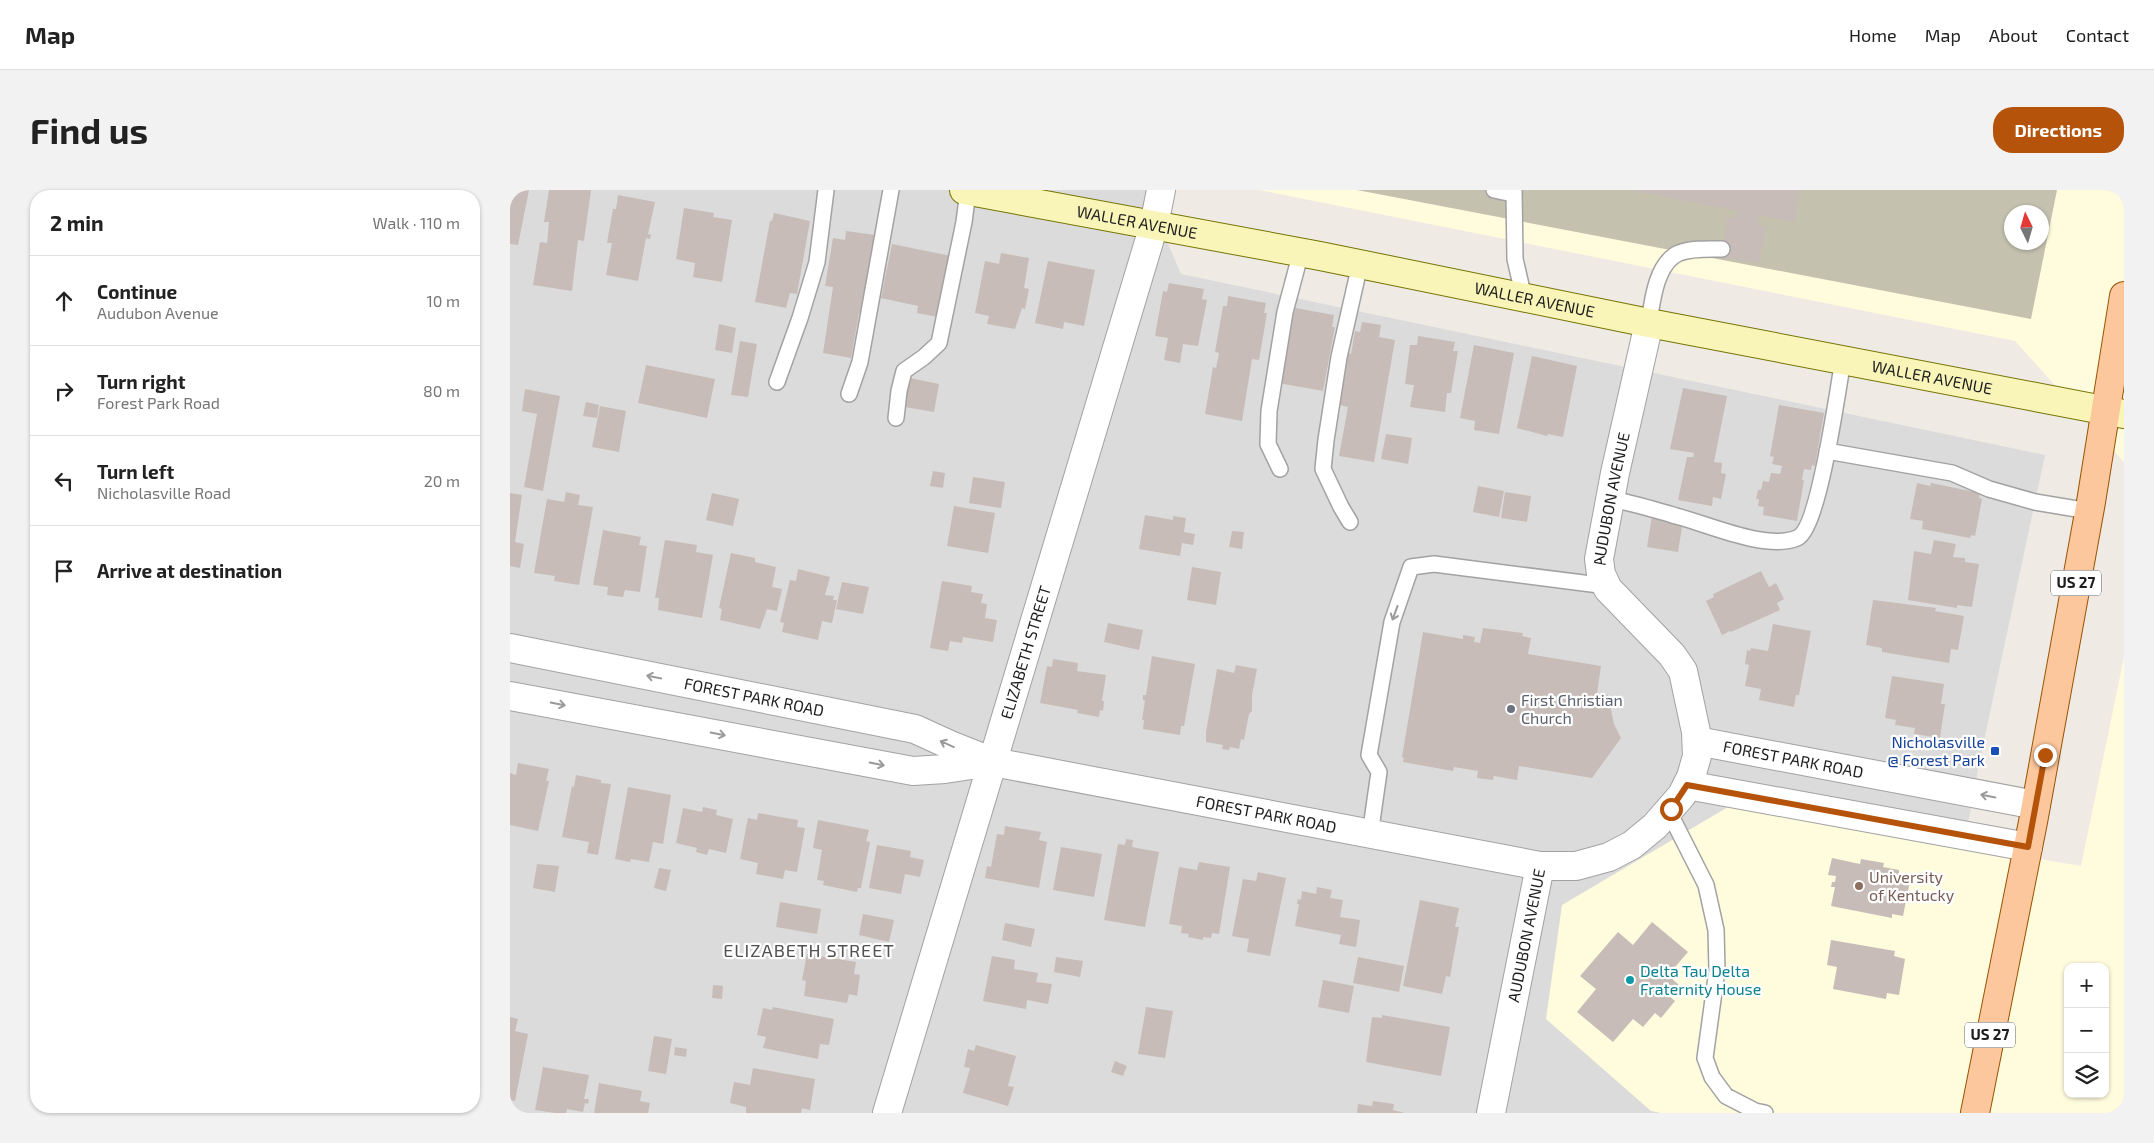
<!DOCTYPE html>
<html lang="en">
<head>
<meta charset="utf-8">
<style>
	:root { --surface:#fff; --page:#f2f2f2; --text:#222; --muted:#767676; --line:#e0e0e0; --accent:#b45309 }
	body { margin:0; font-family:"Exo 2",sans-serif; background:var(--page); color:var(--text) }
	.controls { position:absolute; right:15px; bottom:15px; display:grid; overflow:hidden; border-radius:10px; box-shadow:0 1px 4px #0004 }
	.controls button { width:45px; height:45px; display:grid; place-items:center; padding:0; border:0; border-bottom:1px solid var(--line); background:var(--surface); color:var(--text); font:25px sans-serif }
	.compass { position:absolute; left:1494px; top:15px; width:45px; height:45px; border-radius:50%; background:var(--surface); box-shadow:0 1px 4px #0004; rotate:355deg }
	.stop { position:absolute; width:15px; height:15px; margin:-11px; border:4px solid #b45309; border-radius:50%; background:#fff }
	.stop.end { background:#b45309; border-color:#fff; box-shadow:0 1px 5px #0008 }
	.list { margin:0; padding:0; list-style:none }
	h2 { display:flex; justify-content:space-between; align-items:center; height:65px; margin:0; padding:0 20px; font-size:21px }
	h2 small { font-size:16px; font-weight:400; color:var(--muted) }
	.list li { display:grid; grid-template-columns:32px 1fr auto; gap:15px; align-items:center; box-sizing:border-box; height:90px; padding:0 20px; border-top:1px solid var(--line) }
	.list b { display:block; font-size:19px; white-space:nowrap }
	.list p { margin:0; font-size:16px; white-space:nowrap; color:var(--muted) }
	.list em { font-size:16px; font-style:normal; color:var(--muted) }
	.icon { flex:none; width:28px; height:28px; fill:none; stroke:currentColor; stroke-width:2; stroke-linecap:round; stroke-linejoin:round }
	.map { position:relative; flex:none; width:1614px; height:923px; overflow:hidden; border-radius:20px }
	header { display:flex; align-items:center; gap:30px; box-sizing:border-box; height:70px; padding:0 25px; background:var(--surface); border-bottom:1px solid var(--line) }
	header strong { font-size:24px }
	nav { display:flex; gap:28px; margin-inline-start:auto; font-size:18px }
	.intro { display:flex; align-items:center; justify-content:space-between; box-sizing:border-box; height:120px; padding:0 30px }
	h1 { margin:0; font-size:35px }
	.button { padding:12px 22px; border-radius:20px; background:var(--accent); color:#fff; font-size:18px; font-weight:700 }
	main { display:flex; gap:30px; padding:0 30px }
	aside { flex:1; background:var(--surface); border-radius:20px; box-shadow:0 1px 4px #0004 }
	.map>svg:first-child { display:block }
</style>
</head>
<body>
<header>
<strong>Map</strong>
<nav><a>Home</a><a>Map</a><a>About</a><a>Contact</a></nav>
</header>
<div class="intro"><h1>Find us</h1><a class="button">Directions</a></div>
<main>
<aside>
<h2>2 min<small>Walk · 110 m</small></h2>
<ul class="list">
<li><svg class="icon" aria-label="ahead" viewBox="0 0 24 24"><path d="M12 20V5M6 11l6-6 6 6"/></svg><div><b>Continue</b><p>Audubon Avenue</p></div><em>10 m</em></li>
<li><svg class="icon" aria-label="right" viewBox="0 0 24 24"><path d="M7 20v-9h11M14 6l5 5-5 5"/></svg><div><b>Turn right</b><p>Forest Park Road</p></div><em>80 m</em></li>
<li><svg class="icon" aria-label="left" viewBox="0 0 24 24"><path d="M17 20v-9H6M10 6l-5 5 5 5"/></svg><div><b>Turn left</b><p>Nicholasville Road</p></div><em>20 m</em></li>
<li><svg class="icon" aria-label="arrive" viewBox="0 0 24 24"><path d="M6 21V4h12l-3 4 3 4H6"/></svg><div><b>Arrive at destination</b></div></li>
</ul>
</aside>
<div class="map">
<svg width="1614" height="923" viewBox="0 0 1614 923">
	<rect width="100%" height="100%" fill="#efeae4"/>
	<path fill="#dcdbdb" d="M0,0H635L671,84L1535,265L1468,579L1405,923H0Z"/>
	<path fill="#fffbdd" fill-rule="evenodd" d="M749,0H1614V272L1505,151ZM1502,22H1532V52H1502Z
		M1614,467V923H1151L1141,921L1036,829L1052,715L1218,617L1571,676ZM1558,777H1595V904H1558Z"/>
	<path fill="#c4c1af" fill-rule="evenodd" d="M847,0H1547L1521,129ZM1502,22H1532V52H1502Z"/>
	<path fill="#c7bcb7" d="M0,0H19L8,55L0,54Z
		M39,0H81L74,51L68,50L62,101L23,95L30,52L37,53L39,32H34Z
		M1120,0H1290L1284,32L1249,25L1248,35L1256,36L1249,73L1211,67L1218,27L1226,29L1228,21Z
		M108,5L145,12L138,44L141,45L140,49L136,48L128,91L96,85L102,53H97L103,19H106Z
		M174,18L204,23L203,27L222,30L212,92L183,87L185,73L166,69Z
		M264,23L300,31L287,104L280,103L276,118L245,112L260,31H262Z
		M336,41L365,45L352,124L349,123L341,168L313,163L323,97L315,96L323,48L335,50Z
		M382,54L441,66L428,127L407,123L408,116L371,108Z
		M491,63L519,68L514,98L519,99L515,119L512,118L505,139L477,134L479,126L465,123L475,71L489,74Z
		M538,71L585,80L574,136L554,132L553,139L525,133Z
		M659,93L694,99L692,109L697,110L688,156L673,154L670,173L654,170L658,148L645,146L653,101L657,102Z
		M718,106L756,113L754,123H757L749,170L742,169L732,231L695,224L703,177L706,178L709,163L705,162L713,116H717Z
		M785,118L824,125L822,137H825L813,201L768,193L780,128H783Z
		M852,132L871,135L869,147L885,150L864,272L829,266L838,217L830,215L836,176L832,175L834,162L841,164L845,141L850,142Z
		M209,134L226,138L222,163L205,160Z
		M908,146L945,152L943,161H948L941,203H937L935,222L900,217L904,195L895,194L900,155H907Z
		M230,151L247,154L238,207L221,205Z
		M964,155L1004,163L989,244L964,240L965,231L950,228Z
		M1022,166L1067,176L1053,247L1038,244L1037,246L1007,238Z
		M136,175L205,189L197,228L128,213Z
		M400,188L429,194L424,222L395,217Z
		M1173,198L1217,206L1204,272L1212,273L1211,283L1216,284L1211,309L1203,307L1202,316L1168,310L1177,267H1183L1184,263L1160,259Z
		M15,199L50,206L33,301L14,297L27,224L12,221Z
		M76,212L89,215L87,228L73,226Z
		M1269,215L1314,223L1305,276L1302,275L1301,280L1294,279L1292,290H1294L1287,331L1253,325L1254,317L1248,316L1249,309H1246L1248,300H1251L1253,291L1259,292L1261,283L1270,284L1272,276L1262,274L1264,267L1260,266Z
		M90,216L116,221L109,262L82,257Z
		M876,244L902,248L898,274L871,269Z
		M423,281L435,283L433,298L420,296Z
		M463,287L495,292L491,318L459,313Z
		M1407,293L1420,296L1421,293L1470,303L1469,308L1472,309L1465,346L1461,345L1460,348L1412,339L1413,331L1400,329Z
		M968,296L994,301L989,327L963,322Z
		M56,302L70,305L68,315L83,317L69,395L44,391L45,386L24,383L37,309L54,312Z
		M995,302L1021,306L1017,332L991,328Z
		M0,303L12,305L5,352L14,354L10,378L0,376Z
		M202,303L229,309L223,336L196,330Z
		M444,316L485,323L478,363L437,356Z
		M635,325L663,330V326L676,328L674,342L685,344L683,355L672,353L670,366L629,359Z
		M1142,326L1173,331L1168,362L1137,357Z
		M93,340L131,347L129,355L137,356L130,402L115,400L113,407L97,405L98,397L83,395Z
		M722,341L734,342L732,359L719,357Z
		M155,350L187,355L186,362L203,365L192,428L148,420L149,408H145Z
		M1424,350L1446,354L1443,367L1455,368V372L1469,374L1462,417L1447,415V418L1398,410L1404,361L1421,364Z
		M221,363L245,368V372L266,377L262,397L272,399L267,421L257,419L250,439L210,430L212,419L209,418Z
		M682,377L711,382L706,415L677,410Z
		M288,379L320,387L315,405L324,406L323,410H327L322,433L312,431L308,450L272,442L274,433L270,432L280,390L286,391Z
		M1251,381L1259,397L1266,393L1274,409L1267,413L1270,420L1221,442L1220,441L1212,445L1196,411L1204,407L1203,404Z
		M432,391L462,396L461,402L473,404L471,413L477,414L475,428L487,430L483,452L453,447L452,453L440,451L438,461L420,458Z
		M332,392L359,397L353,424L326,419Z
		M1363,410L1426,418L1425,421L1454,426L1448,460L1441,459L1439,473L1372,462V458L1356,455Z
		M598,433L633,440L629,460L594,452Z
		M1263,434L1301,441L1289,505H1286L1284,517L1249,510L1251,499L1235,496L1239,475L1235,474L1237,460L1240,461L1241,458L1258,461Z
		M973,438L1013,443L1012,446L1021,448L1018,464L1091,476L1087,503L1098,505L1104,534L1111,548L1082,588L1009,576L1007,590L984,586L983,590L967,588L968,581L944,577L943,581L893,572L894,568L892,567L913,442L953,449V445L965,447L964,452L970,453Z
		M642,466L685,474L674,536H671L670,545L633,539L634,530H632L635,511L633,510V505H636Z
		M543,469L568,473L567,481L596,485L592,511H594L593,521L590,520L589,527L567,523L568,520L530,513L537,476L542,477Z
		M726,475L747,479L742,505V521L739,524L734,550L731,549L729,559L720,557L719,560L712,559L713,555L696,552V542L707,479L724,483Z
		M1382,486L1434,494L1431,514H1435L1430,548L1404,544L1405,538L1385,535L1386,530L1375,528Z
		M8,573L39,579L36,591H39L28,641L0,635V583L6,585Z
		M66,585L91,590V593L101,594L88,665L77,663L79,652L52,647L62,596L64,597Z
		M118,597L161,605L153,654L143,652L139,672L121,669L120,672L105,669Z
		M193,617L207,620L206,625L223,629L216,663L199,659L197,665L186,662L187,658L166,653L173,618L192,622Z
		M248,623L288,630L287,637L295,638L287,682L275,680L273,689L246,684L248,673L230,669L238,628L247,630Z
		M308,630L359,640L356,651L360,652L351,698H348L347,702L313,695L314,691L307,690L312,660L303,658Z
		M495,636L531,642L529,650L537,652L529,698L475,688L477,676L481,677L487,644L494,645Z
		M616,649L623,650L622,657L649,662L635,737L594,730L608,654L615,655Z
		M367,655L401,661L400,667L414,670L410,687L395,684L391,704L359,698Z
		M551,657L592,664L584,707L543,700Z
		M1322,668L1350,674L1351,669L1374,673L1373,677L1389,680V683L1401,686L1393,726L1382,724V728L1321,716L1325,697H1321L1322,692H1325L1326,686L1318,685Z
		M689,672L720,677L709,744L702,743L701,748L693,747V750L678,747L679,744L671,743L672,736L659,734L669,677L687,680Z
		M27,674L49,676L45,702L23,698Z
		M149,678L161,680L156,701L144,698Z
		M748,682L776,688L760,766L737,762L739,749L722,746L733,689L746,691Z
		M807,697L822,700L820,708L833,710L830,727L850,730L846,757L829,754L831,745L785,736L789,714H787L788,709L791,710L792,701L806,704Z
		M910,710L949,718L945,737H949L940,787L936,786L932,804L893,796Z
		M270,712L311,719L307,744L266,737Z
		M353,724L384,730L379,752L349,745Z
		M1142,732L1178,762L1158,785L1169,795L1159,806L1165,811L1151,828L1145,823L1133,837L1123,829L1103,852L1067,822L1086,799L1070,786L1108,742L1123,755Z
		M495,733L525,739L521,757L492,750Z
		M1321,750L1385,761L1384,766L1395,769L1389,805L1377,803L1376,809L1323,799L1327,777L1317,775Z
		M297,764L346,772L344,784L350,785L347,806L339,804L337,813L294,806L296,791L292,790Z
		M482,766L505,770L504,779L528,783L526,792L542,794L538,814L517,810L516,819L473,811Z
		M546,767L573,771L570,787L544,782Z
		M848,767L894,776L889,802L843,793Z
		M813,790L844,796L839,823L808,817Z
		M203,795L213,796L212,809L202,808Z
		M263,817L324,829L319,855L310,854L308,869L253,858L256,847L247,845L253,818L262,820Z
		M636,817L663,821L655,868L628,864Z
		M872,825L940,837L931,886L856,872L862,827L872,828Z
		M0,827L8,829L5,841L18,844L5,911L0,910Z
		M144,846L162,849L156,884L138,881Z
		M466,855L506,866L498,896L504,897L498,916L453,903L460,878L454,877L458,859L464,861Z
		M165,857L177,859L176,867L164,865Z
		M605,871L617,876L613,886L601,882Z
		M33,877L79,885L74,909H79L78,914L75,913L73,922L57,919L56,923H45L25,920Z
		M243,878L305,889L300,920L292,918L291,923H236V917L220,913L224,892L240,895Z
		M89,893L132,901L130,911L140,913L138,923H84Z
		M863,911L884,914L883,920L895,923H847L848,914L862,916Z"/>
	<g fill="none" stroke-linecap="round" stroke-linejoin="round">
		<g stroke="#a2a2a2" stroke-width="18">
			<path id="lane" d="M984,0L1003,4
				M1004,0L1005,69L1014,108
				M1139,133C1142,112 1146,73 1169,63C1182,58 1199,59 1212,59
				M267,192L290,128L307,72L316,0
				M339,204L350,172L381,0
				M386,228L389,201L394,181L414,167L429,153L454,32L458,1
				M1317,261L1442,283L1479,299L1525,312L1579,321
				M770,279L758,254L759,221L775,122L791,62
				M1100,308C1122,314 1144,319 1166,326C1198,334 1256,361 1287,348C1309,339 1328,198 1333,170
				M840,332L831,317L813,279L816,250L829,167L850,74
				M1159,622L1196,695L1206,740L1207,780L1195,868L1202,887L1216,906L1245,921L1255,923
				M860,645L869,582L859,565L882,432L901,377L924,374L1097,396"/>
		</g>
		<g stroke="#a2a2a2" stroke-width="30">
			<g id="street">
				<path id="s1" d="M0,458L405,539L440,555L483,572L1030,676H1066L1099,667L1122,655L1145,636L1172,605L1181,587L1187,566L1186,542L1173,481L1162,465L1098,399L1091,384L1089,369L1105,283L1139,133"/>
				<path d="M0,506L403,581L435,579L481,572"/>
				<path id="s2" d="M1187,551L1526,615"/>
				<path d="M1177,595L1518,657"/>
				<path id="s3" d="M377,923L644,35L651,0"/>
				<path id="s4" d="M981,923L1030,676"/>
			</g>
		</g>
		<g stroke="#757405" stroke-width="30">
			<g id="secondary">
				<path id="s5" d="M454,0L810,66L1139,133L1614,224"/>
			</g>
		</g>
		<g stroke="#985300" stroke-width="30">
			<path id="primary" d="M1465,923L1523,632L1581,312L1614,106"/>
		</g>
		<use href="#lane" stroke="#fff" stroke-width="15"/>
		<use href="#street" stroke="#fff" stroke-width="28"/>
		<use href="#secondary" stroke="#f9f5b8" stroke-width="28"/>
		<use href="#primary" stroke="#fcc79c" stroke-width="28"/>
	</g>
	<defs><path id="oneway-shaft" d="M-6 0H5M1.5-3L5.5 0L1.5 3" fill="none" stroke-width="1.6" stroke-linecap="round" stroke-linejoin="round" transform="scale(1.25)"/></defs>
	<g stroke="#9a9a9a">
		<use href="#oneway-shaft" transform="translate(885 423) rotate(110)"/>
		<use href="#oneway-shaft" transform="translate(144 487) rotate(-169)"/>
		<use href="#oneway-shaft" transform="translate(48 514) rotate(11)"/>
		<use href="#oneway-shaft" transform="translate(208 544) rotate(11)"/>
		<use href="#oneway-shaft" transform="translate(437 554) rotate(-156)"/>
		<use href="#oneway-shaft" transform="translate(367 574) rotate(11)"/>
		<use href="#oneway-shaft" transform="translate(1478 606) rotate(-169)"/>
	</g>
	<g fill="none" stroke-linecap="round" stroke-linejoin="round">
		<path stroke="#b45309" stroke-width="6" d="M1161,619L1177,595L1518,657L1535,565"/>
	</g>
	<circle fill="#6b7280" stroke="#fff" stroke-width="2" cx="1001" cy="519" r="5"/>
	<rect fill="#1a4fb4" stroke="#fff" stroke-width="2" x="1480" y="556" width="10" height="10" rx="2.5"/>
	<circle fill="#8d6e63" stroke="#fff" stroke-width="2" cx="1349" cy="696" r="5"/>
	<circle fill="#0f9aa8" stroke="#fff" stroke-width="2" cx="1120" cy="790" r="5"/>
	<g text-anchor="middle" stroke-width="4.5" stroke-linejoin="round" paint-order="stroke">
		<g fill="#fff" stroke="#626262" stroke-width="1">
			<rect x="1541" y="380.5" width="50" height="25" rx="4"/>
			<rect x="1455" y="832.5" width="50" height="25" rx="4"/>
		</g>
		<g font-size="15" font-weight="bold" fill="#1e1e1e">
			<text x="1566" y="398">US 27</text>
			<text x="1480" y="850">US 27</text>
		</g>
		<g font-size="16" fill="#1e1e1e" stroke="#fff">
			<text dy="6" stroke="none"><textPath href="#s5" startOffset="176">WALLER AVENUE</textPath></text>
			<text dy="6" stroke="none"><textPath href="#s5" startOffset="581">WALLER AVENUE</textPath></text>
			<text dy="6" stroke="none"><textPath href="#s5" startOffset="986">WALLER AVENUE</textPath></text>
			<text dy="6" stroke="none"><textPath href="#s1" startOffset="1554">AUDUBON AVENUE</textPath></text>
			<text dy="6" stroke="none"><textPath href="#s3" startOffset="481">ELIZABETH STREET</textPath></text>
			<text dy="6" stroke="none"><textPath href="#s1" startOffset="249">FOREST PARK ROAD</textPath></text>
			<text dy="6" stroke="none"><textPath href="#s2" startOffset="98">FOREST PARK ROAD</textPath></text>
			<text dy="6" stroke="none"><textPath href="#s1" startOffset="776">FOREST PARK ROAD</textPath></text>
			<text dy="6" stroke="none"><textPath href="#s4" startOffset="181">AUDUBON AVENUE</textPath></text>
		</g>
		<g font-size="16" fill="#5b616d" stroke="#fff" text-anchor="start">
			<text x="1011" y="516">First Christian<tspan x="1011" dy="18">Church</tspan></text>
		</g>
		<g font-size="16" fill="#164399" stroke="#fff" text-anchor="end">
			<text x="1475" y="558">Nicholasville<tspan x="1475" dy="18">@ Forest Park</tspan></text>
		</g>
		<g font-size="16" fill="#785e54" stroke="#fff" text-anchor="start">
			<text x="1359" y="693">University<tspan x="1359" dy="18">of Kentucky</tspan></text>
		</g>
		<g font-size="16" fill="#0d838f" stroke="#fff" text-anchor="start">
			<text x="1130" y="787">Delta Tau Delta<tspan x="1130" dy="18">Fraternity House</tspan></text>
		</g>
		<g font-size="18" letter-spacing="1" fill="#515151" stroke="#fff">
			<text x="299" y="767">ELIZABETH STREET</text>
		</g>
	</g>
</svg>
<div class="controls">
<button>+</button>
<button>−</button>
<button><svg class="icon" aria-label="layers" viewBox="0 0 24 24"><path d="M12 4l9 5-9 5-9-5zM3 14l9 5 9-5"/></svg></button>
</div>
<svg class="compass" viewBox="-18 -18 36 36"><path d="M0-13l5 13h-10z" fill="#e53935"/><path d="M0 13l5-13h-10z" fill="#767676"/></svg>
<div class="stop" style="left:1161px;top:619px"></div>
<div class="stop end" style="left:1535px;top:565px"></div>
</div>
</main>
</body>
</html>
